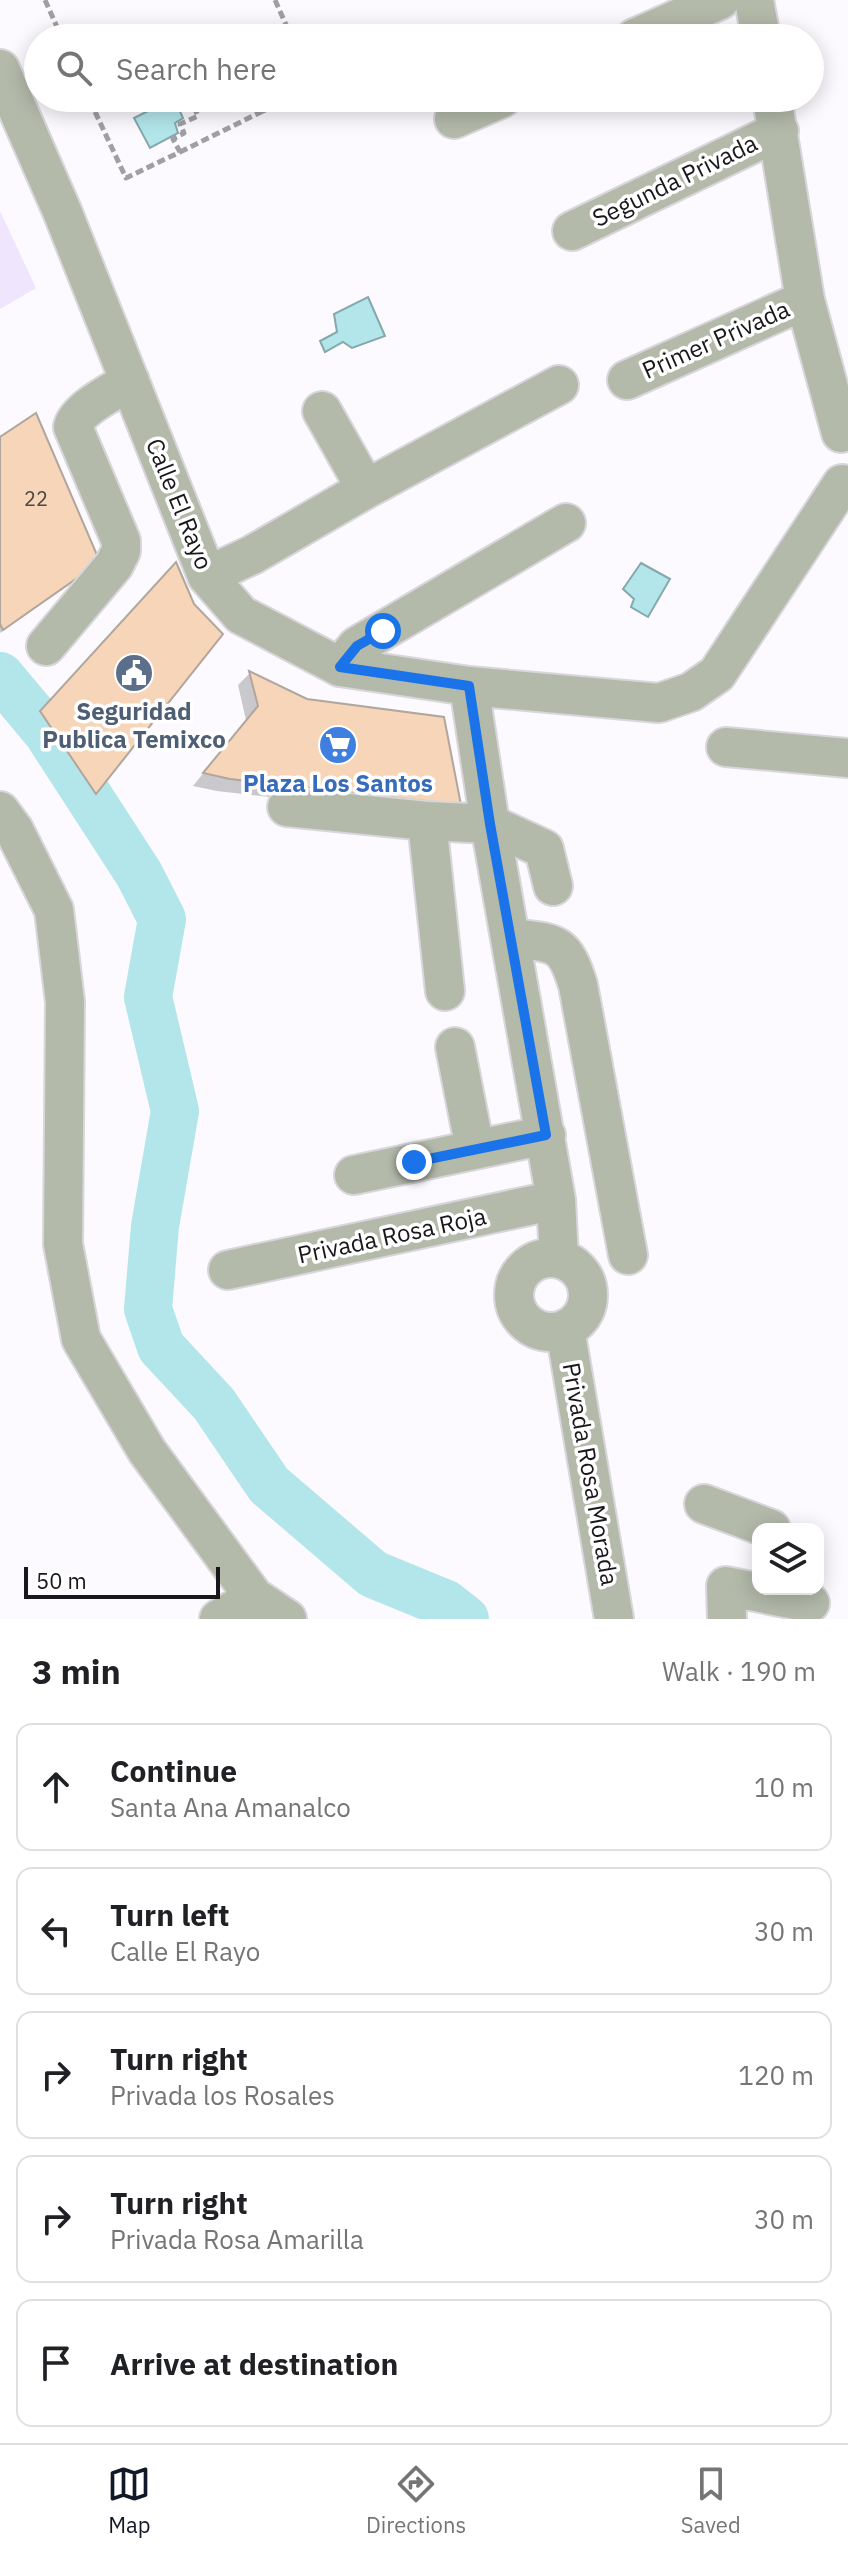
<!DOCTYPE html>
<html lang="en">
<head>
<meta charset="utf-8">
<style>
	:root { --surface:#fff; --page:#f2f2f2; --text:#202124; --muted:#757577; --line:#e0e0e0; --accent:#111827 }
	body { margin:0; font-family:"IBM Plex Sans",sans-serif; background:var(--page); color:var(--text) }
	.controls { position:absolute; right:24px; bottom:24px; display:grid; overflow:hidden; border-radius:16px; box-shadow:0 4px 20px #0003 }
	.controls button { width:72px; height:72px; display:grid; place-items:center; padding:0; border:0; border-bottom:2px solid var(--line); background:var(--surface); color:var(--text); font:40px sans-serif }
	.scale { position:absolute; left:24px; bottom:20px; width:196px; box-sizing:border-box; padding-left:8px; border:4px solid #19171b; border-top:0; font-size:22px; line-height:28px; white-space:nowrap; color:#19171b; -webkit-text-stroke:6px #fff; paint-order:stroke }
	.stop { position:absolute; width:24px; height:24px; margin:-18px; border:6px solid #1a73e8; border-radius:50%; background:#fff }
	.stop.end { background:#1a73e8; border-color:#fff; box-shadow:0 2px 8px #0008 }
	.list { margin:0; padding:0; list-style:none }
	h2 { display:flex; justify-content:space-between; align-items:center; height:104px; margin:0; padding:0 32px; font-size:34px }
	h2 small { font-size:26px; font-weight:400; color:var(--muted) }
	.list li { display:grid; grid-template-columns:52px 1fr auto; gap:24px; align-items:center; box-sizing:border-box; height:128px; margin:0 16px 16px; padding:0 16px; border:2px solid var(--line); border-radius:16px }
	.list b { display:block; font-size:30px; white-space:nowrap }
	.list p { margin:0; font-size:26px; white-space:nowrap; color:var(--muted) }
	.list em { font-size:26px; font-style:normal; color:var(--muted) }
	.icon { flex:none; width:44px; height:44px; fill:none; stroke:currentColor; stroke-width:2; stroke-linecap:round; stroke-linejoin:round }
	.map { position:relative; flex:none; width:848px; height:1619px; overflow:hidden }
	.search { position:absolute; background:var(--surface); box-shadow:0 4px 20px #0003; left:24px; right:24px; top:24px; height:88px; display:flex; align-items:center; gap:20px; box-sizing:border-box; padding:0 28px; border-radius:44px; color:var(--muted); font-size:30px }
	.sheet { height:824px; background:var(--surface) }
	nav { display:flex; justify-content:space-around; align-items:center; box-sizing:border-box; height:112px; border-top:2px solid var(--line); background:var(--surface); font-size:22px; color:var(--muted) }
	nav a { display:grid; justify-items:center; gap:4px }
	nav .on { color:var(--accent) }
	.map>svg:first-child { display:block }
</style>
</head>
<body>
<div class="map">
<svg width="848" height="1619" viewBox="0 0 848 1619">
	<rect width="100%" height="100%" fill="#fcfaff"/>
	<path fill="#efe5fd" d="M0,211L36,288L0,309Z"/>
	<path fill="#b2e6ea" stroke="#84a8ac" stroke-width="2" d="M174,98L183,118L175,123L178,133L150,148L134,118Z
		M368,297L385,336L352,348L343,342L325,352L320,341L337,332L334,314Z
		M641,563L670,579L648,617L631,607L634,599L623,589Z"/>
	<path fill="#0003" d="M0,440L85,574L0,633Z
		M164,577L221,634L83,805L29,725Z
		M250,673L306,701L443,719L447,817L217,791L193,786L246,720L238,685Z"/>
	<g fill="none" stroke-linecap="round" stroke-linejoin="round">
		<path stroke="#b2e6ea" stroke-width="48" d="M0,676L47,732L139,874L162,919L148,997L175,1111L155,1226L148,1309L161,1347L214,1404L269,1485L373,1574L446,1604L465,1619"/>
	</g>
	<path fill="#f6d5b8" stroke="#b0a69d" stroke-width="2" d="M36,413L100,562L3,630L0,624V437Z
		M176,562L194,604L223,634L96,794L40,711Z
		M249,671L307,699L444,717L461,805L230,779L203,773L258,706Z"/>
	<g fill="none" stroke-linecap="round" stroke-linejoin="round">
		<g stroke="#d8d6db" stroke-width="42">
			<path id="minor" d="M754,0L761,38
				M635,38L720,0
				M0,69L62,211L207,576L241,615L340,667L469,686L659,703L691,692L717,674L842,484
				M772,98L805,300L841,433
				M454,119L502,98
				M572,231L779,131
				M627,380L805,300
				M322,411L366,489
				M207,576L252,555L366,489L559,385
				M46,646L114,565L121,551V541L73,427C77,409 114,391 130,381
				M340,667L357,646L566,523
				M469,686L490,824L556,1200L559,1258
				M726,747L848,758
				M287,807L427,821L490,824L544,849L553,886
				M0,811L14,830L54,910L65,1002L63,1244L81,1339L147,1451L254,1597L287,1619
				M427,821L445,991
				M510,938C555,943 564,940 578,985L628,1255
				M455,1047L475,1149
				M354,1175L546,1135
				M514 1295a37 37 0 1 1 74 0a37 37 0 1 1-74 0Z
				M228,1270L556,1200
				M565,1329L614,1619
				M704,1504L771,1529
				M219,1619L254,1597
				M727,1619L726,1586L810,1603"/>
		</g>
		<path stroke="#a19fa3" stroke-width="5" stroke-dasharray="8 4" stroke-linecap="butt" d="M45,0L62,38
			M275,0L292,38
			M256,98L263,111L289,98
			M90,101L126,178L180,152L173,139L184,133L180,124L198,116L190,98
			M180,152L263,111"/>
		<use href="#minor" stroke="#b3baaa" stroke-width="38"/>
	</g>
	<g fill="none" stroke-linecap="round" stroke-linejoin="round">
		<path stroke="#1a73e8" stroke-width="10" d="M383,631L357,646L340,667L469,686L490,824L546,1135L414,1162"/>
	</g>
	<defs>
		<g id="civic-disc" transform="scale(2)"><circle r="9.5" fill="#5c6f8a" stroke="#fff"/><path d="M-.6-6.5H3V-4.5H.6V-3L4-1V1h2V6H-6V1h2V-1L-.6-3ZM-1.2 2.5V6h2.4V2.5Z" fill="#fff"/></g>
		<g id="supermarket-disc" transform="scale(2)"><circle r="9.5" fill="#3f7fe0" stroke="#fff"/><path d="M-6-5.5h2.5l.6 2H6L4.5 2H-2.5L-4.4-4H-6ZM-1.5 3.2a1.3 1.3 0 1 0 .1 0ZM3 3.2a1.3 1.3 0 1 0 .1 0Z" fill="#fff"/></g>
	</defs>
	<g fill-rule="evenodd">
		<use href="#civic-disc" x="134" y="673"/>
		<use href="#supermarket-disc" x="338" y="745"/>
	</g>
	<g text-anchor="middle" stroke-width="7" stroke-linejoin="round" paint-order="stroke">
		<g font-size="20" fill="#504642">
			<text x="36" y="506">22</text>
		</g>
		<g font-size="24" fill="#19171b" stroke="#fff">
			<text transform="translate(675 181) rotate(-26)" y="8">Segunda Privada</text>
			<text transform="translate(716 340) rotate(-24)" y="8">Primer Privada</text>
			<text transform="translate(179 504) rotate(68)" y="8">Calle El Rayo</text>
			<text transform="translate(392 1236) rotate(-12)" y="8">Privada Rosa Roja</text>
			<text transform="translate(590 1474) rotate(80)" y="8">Privada Rosa Morada</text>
		</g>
		<g font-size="24" font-weight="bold" fill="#4e5e75" stroke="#fff">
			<text x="134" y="720">Seguridad<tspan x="134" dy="28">Publica Temixco</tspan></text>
		</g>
		<g font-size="24" font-weight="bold" fill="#366cbe" stroke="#fff">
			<text x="338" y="792">Plaza Los Santos</text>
		</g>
	</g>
</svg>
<div class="controls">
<button><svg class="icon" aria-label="layers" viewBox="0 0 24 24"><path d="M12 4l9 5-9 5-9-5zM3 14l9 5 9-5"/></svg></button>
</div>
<div class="scale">50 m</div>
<div class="stop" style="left:383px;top:631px"></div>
<div class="stop end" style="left:414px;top:1162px"></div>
<div class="search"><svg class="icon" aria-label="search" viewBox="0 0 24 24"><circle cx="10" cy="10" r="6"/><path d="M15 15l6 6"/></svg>Search here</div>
</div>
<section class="sheet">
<h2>3 min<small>Walk · 190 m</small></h2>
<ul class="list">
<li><svg class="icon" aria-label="ahead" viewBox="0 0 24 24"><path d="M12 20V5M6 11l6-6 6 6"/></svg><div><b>Continue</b><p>Santa Ana Amanalco</p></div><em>10 m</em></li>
<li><svg class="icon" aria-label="left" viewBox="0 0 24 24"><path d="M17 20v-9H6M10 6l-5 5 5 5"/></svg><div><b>Turn left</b><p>Calle El Rayo</p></div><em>30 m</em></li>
<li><svg class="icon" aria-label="right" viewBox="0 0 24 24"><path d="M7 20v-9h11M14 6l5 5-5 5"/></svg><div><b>Turn right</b><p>Privada los Rosales</p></div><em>120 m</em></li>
<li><svg class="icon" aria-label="right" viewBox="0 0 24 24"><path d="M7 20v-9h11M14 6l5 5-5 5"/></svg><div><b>Turn right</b><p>Privada Rosa Amarilla</p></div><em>30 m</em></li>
<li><svg class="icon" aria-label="arrive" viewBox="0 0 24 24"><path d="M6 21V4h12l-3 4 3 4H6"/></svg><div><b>Arrive at destination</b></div></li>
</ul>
</section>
<nav>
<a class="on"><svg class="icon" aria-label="map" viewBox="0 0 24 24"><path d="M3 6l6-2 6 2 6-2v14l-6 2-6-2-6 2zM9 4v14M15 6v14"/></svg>Map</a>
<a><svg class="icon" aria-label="directions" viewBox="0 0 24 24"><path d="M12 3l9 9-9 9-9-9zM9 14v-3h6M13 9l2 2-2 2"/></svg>Directions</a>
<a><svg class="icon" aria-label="saved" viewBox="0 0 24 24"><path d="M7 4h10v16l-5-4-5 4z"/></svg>Saved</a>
</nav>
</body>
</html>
